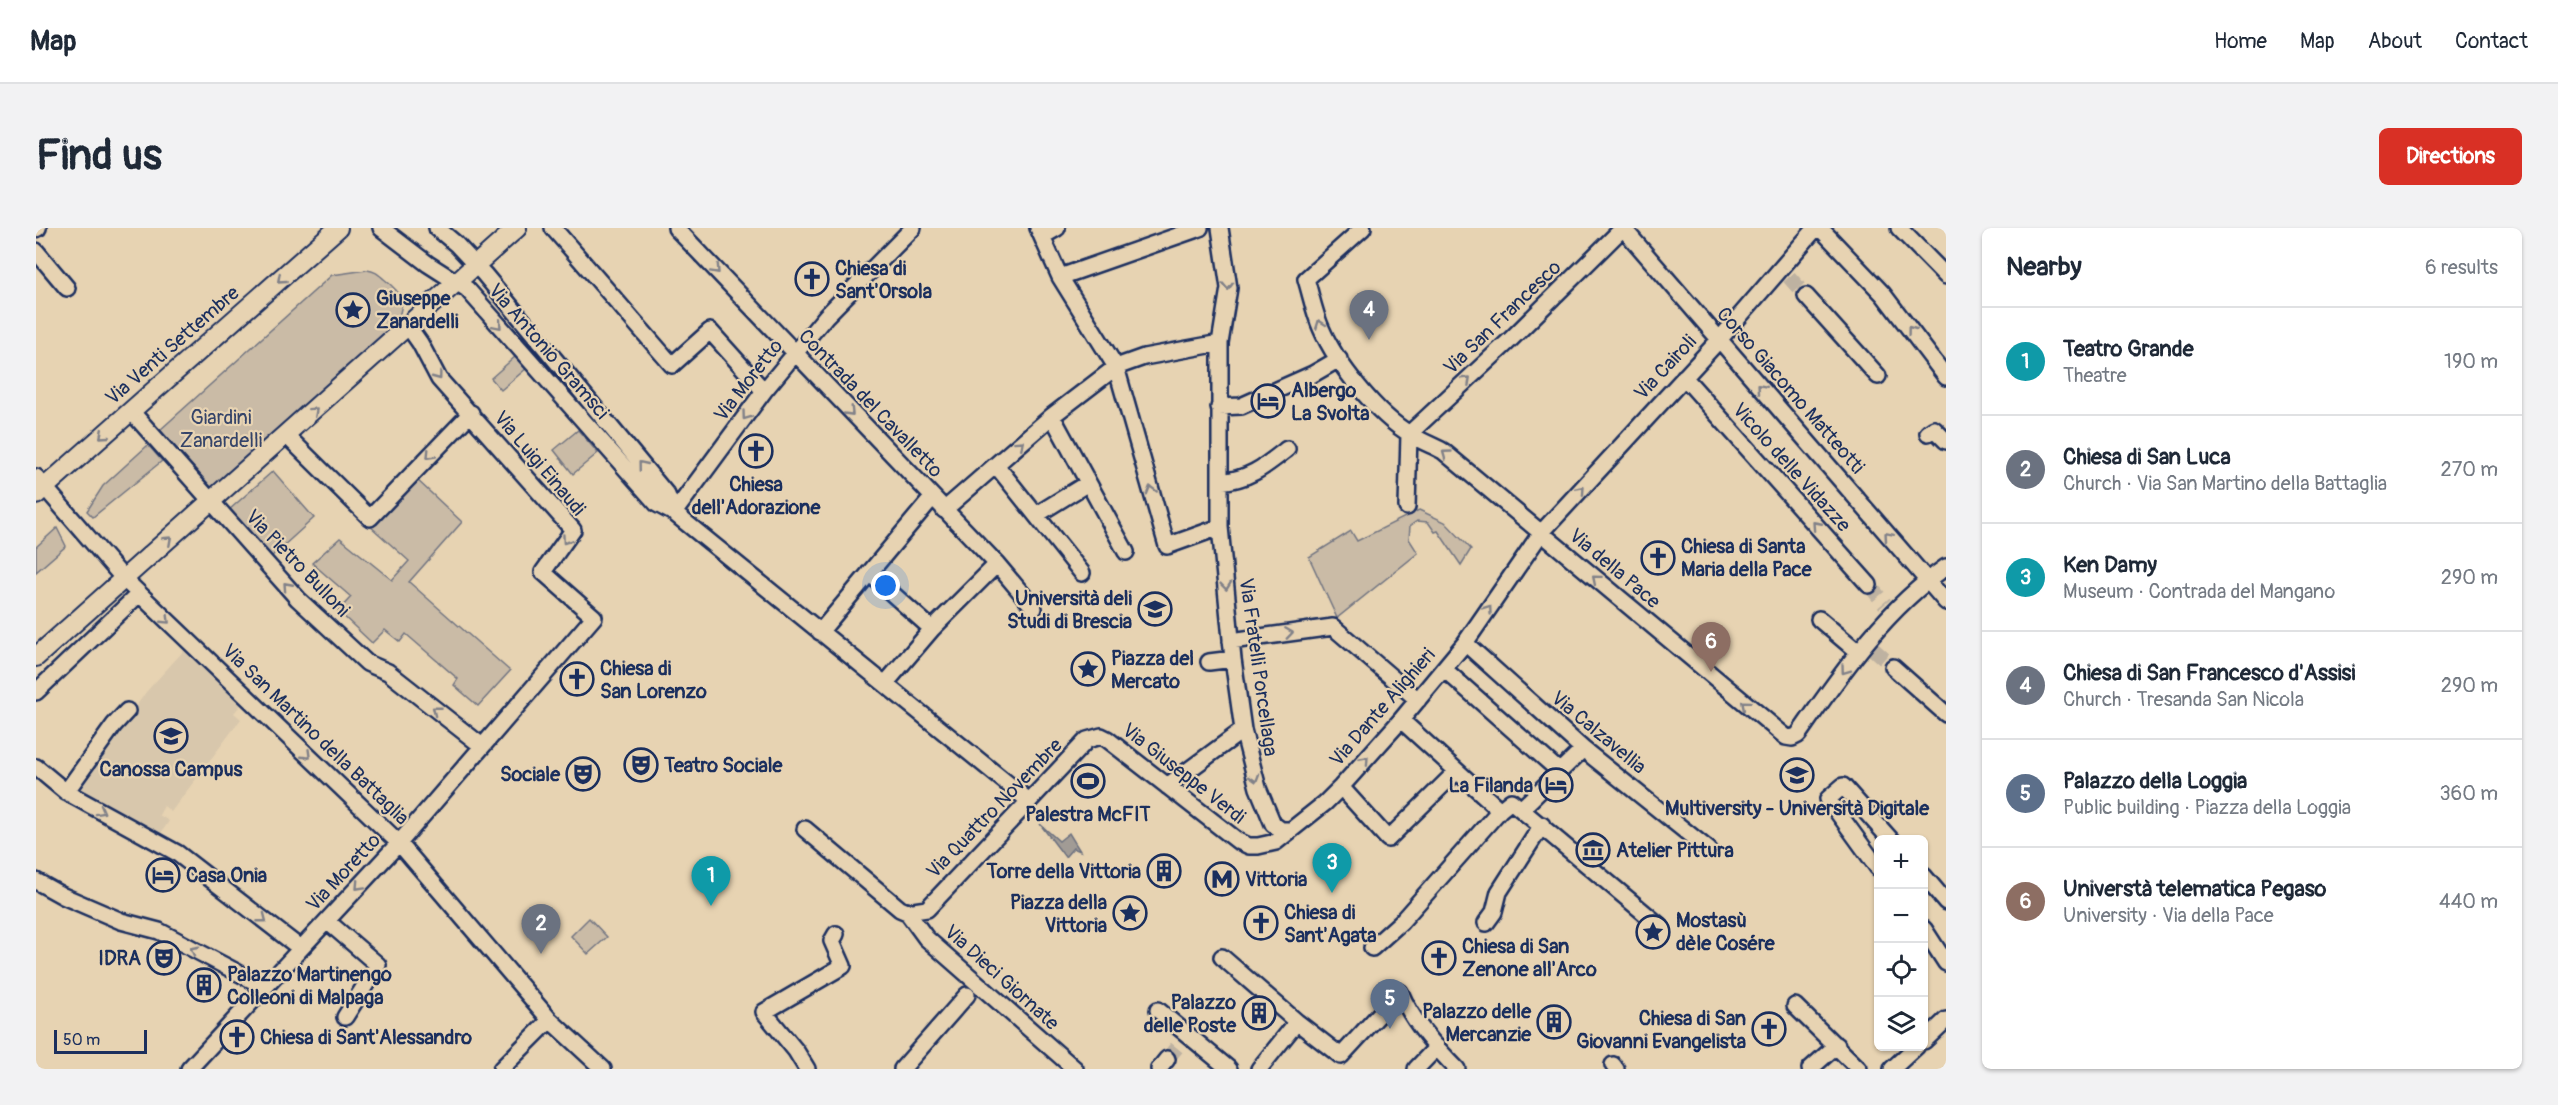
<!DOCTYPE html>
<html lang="en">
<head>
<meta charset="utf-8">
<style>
	:root { --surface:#fff; --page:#f2f2f3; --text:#1f2937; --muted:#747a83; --line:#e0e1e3; --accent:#d93025 }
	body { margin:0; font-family:Pangolin,sans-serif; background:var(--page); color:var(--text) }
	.controls { position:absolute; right:18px; bottom:18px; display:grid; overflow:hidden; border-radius:9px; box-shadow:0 2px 4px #0004 }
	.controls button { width:54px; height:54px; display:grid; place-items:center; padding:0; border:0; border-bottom:2px solid var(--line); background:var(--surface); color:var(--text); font:30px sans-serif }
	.scale { position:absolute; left:18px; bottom:15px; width:93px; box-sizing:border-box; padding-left:6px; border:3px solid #1b2f5e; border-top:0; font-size:16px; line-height:21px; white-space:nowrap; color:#1b2f5e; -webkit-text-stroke:4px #e7d3b2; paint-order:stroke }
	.you { position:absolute; left:850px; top:358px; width:21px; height:21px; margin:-15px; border:4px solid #fff; border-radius:50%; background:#1a73e8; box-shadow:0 0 0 9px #1a73e833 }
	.badge { display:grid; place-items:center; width:39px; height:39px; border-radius:50%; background:var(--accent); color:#fff; font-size:20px; font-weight:700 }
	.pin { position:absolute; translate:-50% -50px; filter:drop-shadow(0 2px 3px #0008) }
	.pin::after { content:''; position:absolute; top:32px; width:21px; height:18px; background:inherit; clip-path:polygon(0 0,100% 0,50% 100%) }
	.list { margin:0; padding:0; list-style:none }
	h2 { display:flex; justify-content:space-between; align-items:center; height:78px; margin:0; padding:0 24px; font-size:26px }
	h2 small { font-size:20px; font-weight:400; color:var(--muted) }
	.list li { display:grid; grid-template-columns:39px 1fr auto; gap:18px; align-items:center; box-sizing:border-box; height:108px; padding:0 24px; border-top:2px solid var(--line) }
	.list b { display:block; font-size:22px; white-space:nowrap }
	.list p { margin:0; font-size:20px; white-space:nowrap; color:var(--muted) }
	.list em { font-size:20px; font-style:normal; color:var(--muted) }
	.icon { flex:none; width:33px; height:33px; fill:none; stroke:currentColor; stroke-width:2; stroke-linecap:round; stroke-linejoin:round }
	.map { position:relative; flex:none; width:1910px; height:841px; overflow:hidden; border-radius:9px }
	header { display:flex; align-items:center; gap:36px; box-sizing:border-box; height:84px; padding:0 30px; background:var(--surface); border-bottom:2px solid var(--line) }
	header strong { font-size:28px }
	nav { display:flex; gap:33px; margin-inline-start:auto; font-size:21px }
	.intro { display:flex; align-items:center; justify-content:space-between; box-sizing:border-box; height:144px; padding:0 36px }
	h1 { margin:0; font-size:42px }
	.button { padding:15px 27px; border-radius:9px; background:var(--accent); color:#fff; font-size:21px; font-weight:700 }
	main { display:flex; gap:36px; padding:0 36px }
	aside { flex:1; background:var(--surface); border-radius:9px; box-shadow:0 2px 4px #0004 }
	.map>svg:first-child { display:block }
</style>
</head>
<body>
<header>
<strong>Map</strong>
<nav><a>Home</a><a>Map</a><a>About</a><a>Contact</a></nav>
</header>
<div class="intro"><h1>Find us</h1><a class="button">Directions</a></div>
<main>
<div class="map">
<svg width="1910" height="841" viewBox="0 0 1910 841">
	<rect width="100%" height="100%" fill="#e7d3b2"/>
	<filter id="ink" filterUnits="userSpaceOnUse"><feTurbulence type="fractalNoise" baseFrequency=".0167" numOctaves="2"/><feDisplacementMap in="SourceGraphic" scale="12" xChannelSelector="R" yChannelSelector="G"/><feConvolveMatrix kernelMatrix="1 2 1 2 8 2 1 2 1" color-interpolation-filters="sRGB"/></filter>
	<g filter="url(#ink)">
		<path fill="#d8c7ac" d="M152,418L208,473L198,485L205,491L135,584L128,578L123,587L133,593L123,608L43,560L110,464Z"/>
		<path fill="#cabba6" stroke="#727582" stroke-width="1.5" d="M331,42C339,43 342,46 348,51C368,67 370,72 360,96L177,261L124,202L296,47Z
			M480,128L491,140L465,162L455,150Z
			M542,202L562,225L537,246L518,222Z
			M112,217L126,233L57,289L51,283L67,258Z
			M237,243L278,290L235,329L193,282Z
			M379,250L426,294L373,354L474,443L442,478L418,457L422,451L370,406L364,414L349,402L336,415L302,383L315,369L276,335L304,310L356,352L373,333L333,297Z
			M1383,282L1409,294L1435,321L1425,337L1402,303L1399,304L1392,294L1381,293L1374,298L1373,311L1382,325L1301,390L1273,329L1315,303L1321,313Z
			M21,300L30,318L0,344V319Z
			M553,690L571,709L552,726L535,708Z"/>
		<path fill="#a19b95" stroke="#6b707f" stroke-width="1.5" d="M1004,596L1023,613L1033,605L1044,623L1037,620L1029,629Z"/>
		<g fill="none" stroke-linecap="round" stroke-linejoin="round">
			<path stroke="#beb2a1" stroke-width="15" stroke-dasharray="15 8" stroke-linecap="butt" d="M1753,49L1770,68
				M1833,357L1849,376
				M1837,421L1857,439
				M1131,831L1147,812"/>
			<g stroke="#1b2f5e" stroke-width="20">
				<path id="minor" d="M345,0L392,36L431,61L621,276L638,285L993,573
					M401,0L420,16L448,46L631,267L638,285
					M517,0L636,137L674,103L728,163
					M640,0L961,336L998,380
					M1002,0L1024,49L1080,139L1131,318L1184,299
					M1184,0L1193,60L1184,115V299L1197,431L1207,502L1222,560L1237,596L1245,602H1255
					M1327,0L1270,51C1275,67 1278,84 1285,100C1300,135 1341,187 1374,206C1384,213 1396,217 1407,223L1750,509L1756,510L1762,507C1805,446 1848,382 1910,339
					M1587,0L1910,374
					M1784,0L1847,66L1910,149
					M1863,0L1910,48
					M0,1L2,0
					M1007,8L1021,0
					M0,23L31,60
					M1024,49L1164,0
					M1770,68L1842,148
					M1648,149L1833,357
					M1183,179L1205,178L1277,146L1303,131
					M95,183L262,371L331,435L352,444L446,518
					M1016,188L1090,324
					M1892,205L1898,201L1910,213
					M1373,206L1474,112L1587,0
					M250,207L334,290L435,185
					M960,237L1046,345
					M0,249L88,351L363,615L514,792L567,841
					M1184,254C1214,251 1228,239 1251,221
					M1371,279L1373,206
					M908,282L1016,188L1080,139L1108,129L1184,115
					M638,285L728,163L790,88L877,0
					M1000,287L1052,255
					M833,345L896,401
					M1783,391L1822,424
					M784,404L896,270
					M1195,413L1297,399L1382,472
					M1429,415L1547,521L1673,622
					M1173,434L1197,431
					M1857,439L1910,486
					M1408,441L1523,543
					M849,456L896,401L961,336
					M0,464L103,366
					M1365,492L1464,582L1475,573L1624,698
					M0,539L30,564L141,625L264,720
					M1131,558L1207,502
					M1305,559L1352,611L1421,543
					M30,564L78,497L91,483
					M1485,581L1547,521
					M769,601L864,681L871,684L891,681L1051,512L1065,508L1071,511L1202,613L1213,618H1222L1240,614L1289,575L1305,559L1365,492L1429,415L1505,305L1683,112L1780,0
					M1842,640L1792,571L1807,558L1855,612
					M1888,648L1910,674
					M0,653L27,668L85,693L123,703L229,759
					M871,684L890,710L1039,841
					M291,693L342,737L309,789
					M1450,695L1458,684L1463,664L1506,597
					M1888,701L1910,735
					M1336,720L1365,694L1464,582
					M1186,729L1261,794L1305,828L1364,764C1376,793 1399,819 1421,841
					M1759,778L1823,841
					M1122,782L1193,841
					M1888,813L1910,792
					M1577,837L1580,841
					M153,841L363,615L558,389L507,344L537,302L403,151L384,115L372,98
					M465,841L514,792
					M771,841L760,823L728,784L807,738L796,713L800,706
					M866,841L931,767
					M1123,841L1131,831
					M1223,841L1261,794
					M1380,841L1401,819
					M1774,841L1801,817
					M1856,841L1881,818"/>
			</g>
			<g stroke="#1b2f5e" stroke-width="22">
				<path id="major" d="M0,267L302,0
					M0,429L481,0"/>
			</g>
			<use href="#minor" stroke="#e7d3b2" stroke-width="15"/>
			<use href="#major" stroke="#e7d3b2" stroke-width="18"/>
		</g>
		<defs><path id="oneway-chevron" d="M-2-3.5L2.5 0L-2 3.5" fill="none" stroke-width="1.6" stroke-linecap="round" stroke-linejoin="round" transform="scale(1.5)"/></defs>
		<g stroke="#818188">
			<use href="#oneway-chevron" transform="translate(680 42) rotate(47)"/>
			<use href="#oneway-chevron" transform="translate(245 51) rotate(139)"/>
			<use href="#oneway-chevron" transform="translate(1192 58) rotate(88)"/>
			<use href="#oneway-chevron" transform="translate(1284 96) rotate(-111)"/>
			<use href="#oneway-chevron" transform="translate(462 97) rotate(49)"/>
			<use href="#oneway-chevron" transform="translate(1875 102) rotate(-127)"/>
			<use href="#oneway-chevron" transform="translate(402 148) rotate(53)"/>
			<use href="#oneway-chevron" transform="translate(1431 152) rotate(-43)"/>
			<use href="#oneway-chevron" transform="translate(1725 160) rotate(-131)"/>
			<use href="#oneway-chevron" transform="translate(278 183) rotate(-42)"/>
			<use href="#oneway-chevron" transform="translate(814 184) rotate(46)"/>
			<use href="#oneway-chevron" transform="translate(710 188) rotate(126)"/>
			<use href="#oneway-chevron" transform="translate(67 207) rotate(139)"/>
			<use href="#oneway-chevron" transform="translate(984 216) rotate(-42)"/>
			<use href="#oneway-chevron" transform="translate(1410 226) rotate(-144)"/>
			<use href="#oneway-chevron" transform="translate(394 227) rotate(134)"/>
			<use href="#oneway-chevron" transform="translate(606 237) rotate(-129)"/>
			<use href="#oneway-chevron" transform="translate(1115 262) rotate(-106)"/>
			<use href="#oneway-chevron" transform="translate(1545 262) rotate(-48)"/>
			<use href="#oneway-chevron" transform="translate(1780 297) rotate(-132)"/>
			<use href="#oneway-chevron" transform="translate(1852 308) rotate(-131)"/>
			<use href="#oneway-chevron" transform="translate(132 312) rotate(-42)"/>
			<use href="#oneway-chevron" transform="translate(530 312) rotate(125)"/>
			<use href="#oneway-chevron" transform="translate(1560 351) rotate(-140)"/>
			<use href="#oneway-chevron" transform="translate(251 358) rotate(-132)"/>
			<use href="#oneway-chevron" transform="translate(1190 358) rotate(84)"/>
			<use href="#oneway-chevron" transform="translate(1452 381) rotate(-55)"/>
			<use href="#oneway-chevron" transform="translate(130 392) rotate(44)"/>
			<use href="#oneway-chevron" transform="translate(1253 405) rotate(-8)"/>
			<use href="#oneway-chevron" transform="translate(1809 442) rotate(126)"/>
			<use href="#oneway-chevron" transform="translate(1709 476) rotate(-140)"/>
			<use href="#oneway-chevron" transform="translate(400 482) rotate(-142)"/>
			<use href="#oneway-chevron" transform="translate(271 527) rotate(44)"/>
			<use href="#oneway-chevron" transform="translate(1329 532) rotate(-48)"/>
			<use href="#oneway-chevron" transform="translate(1219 550) rotate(73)"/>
			<use href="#oneway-chevron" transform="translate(65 583) rotate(29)"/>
			<use href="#oneway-chevron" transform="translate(323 658) rotate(133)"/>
			<use href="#oneway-chevron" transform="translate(227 691) rotate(38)"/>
			<use href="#oneway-chevron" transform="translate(158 722) rotate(-152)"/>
		</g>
	</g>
	<defs>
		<g id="church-ring" transform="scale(1.725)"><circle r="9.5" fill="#e7d3b2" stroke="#1b2f5e" stroke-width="1.5"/><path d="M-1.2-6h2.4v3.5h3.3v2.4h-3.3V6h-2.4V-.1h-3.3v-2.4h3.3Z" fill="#1b2f5e"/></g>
		<g id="sight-ring" transform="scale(1.725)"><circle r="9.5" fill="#e7d3b2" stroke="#1b2f5e" stroke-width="1.5"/><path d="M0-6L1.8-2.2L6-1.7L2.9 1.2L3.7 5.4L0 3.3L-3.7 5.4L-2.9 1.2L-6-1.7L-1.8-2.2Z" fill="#1b2f5e"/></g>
		<g id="hotel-ring" transform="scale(1.725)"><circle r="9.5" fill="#e7d3b2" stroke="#1b2f5e" stroke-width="1.5"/><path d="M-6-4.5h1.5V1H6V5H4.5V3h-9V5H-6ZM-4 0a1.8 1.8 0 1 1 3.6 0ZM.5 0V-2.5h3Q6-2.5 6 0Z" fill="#1b2f5e"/></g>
		<g id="university-ring" transform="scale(1.725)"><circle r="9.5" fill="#e7d3b2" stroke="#1b2f5e" stroke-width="1.5"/><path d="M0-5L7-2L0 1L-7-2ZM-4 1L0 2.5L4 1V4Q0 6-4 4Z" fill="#1b2f5e"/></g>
		<g id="school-ring" transform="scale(1.725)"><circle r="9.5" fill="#e7d3b2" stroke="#1b2f5e" stroke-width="1.5"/><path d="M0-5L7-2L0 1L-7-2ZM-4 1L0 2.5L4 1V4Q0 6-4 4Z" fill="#1b2f5e"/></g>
		<g id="theatre-ring" transform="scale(1.725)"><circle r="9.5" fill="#e7d3b2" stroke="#1b2f5e" stroke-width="1.5"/><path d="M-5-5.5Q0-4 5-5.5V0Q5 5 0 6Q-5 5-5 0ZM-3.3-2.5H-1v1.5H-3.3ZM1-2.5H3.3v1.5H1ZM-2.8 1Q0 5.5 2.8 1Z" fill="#1b2f5e"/></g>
		<g id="stadium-ring" transform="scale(1.725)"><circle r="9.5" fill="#e7d3b2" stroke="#1b2f5e" stroke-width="1.5"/><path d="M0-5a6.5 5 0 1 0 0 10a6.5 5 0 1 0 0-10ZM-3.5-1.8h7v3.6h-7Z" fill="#1b2f5e"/></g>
		<g id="museum-ring" transform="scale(1.725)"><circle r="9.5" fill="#e7d3b2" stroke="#1b2f5e" stroke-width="1.5"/><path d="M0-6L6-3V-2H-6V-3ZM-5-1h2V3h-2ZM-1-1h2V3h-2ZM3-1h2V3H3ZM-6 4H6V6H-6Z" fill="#1b2f5e"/></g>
		<g id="building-ring" transform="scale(1.725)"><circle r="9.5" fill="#e7d3b2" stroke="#1b2f5e" stroke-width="1.5"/><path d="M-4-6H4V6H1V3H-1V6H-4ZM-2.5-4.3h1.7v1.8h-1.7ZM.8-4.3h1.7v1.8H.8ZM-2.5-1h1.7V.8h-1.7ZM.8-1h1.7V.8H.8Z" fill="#1b2f5e"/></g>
		<g id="metro-ring" transform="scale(1.725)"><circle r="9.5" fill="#e7d3b2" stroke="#1b2f5e" stroke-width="1.5"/><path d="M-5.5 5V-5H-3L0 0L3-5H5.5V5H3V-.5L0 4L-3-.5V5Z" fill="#1b2f5e"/></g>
	</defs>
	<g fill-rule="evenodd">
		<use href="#church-ring" x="776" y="51"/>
		<use href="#sight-ring" x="317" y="82"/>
		<use href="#hotel-ring" x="1232" y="173"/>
		<use href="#church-ring" x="720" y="223"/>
		<use href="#church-ring" x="1622" y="330"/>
		<use href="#university-ring" x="1119" y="381"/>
		<use href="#sight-ring" x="1052" y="441"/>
		<use href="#church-ring" x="541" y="451"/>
		<use href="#school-ring" x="135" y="508"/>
		<use href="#theatre-ring" x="605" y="537"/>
		<use href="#theatre-ring" x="547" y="546"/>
		<use href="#university-ring" x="1761" y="547"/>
		<use href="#stadium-ring" x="1052" y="553"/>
		<use href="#hotel-ring" x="1520" y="557"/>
		<use href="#museum-ring" x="1557" y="622"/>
		<use href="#building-ring" x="1128" y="643"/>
		<use href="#hotel-ring" x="127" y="647"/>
		<use href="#metro-ring" x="1186" y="651"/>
		<use href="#sight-ring" x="1094" y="685"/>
		<use href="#church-ring" x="1225" y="695"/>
		<use href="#sight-ring" x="1617" y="704"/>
		<use href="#theatre-ring" x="128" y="730"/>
		<use href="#church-ring" x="1403" y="730"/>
		<use href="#building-ring" x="168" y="757"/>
		<use href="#building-ring" x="1223" y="785"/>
		<use href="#building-ring" x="1518" y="794"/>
		<use href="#church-ring" x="1733" y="801"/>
		<use href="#church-ring" x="201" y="809"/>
	</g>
	<g text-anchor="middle" stroke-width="4.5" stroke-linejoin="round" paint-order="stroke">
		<g font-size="20" font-weight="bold" fill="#1b2f5e" stroke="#e7d3b2" text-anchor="start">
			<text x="799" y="47">Chiesa di<tspan x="799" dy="23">Sant'Orsola</tspan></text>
			<text x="340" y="77">Giuseppe<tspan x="340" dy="23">Zanardelli</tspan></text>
			<text x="1255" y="169">Albergo<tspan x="1255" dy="23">La Svolta</tspan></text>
			<text x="720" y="263" text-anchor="middle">Chiesa<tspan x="720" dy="23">dell'Adorazione</tspan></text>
			<text x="1645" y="325">Chiesa di Santa<tspan x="1645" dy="23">Maria della Pace</tspan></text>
			<text x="1096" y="377" text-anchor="end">Università deli<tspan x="1096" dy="23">Studi di Brescia</tspan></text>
			<text x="1075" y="437">Piazza del<tspan x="1075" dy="23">Mercato</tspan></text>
			<text x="564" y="447">Chiesa di<tspan x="564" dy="23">San Lorenzo</tspan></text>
			<text x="628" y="544">Teatro Sociale</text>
			<text x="135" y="548" text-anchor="middle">Canossa Campus</text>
			<text x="524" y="553" text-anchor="end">Sociale</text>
			<text x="1497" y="564" text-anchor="end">La Filanda</text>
			<text x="1761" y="587" text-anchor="middle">Multiversity - Università Digitale</text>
			<text x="1052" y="593" text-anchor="middle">Palestra McFIT</text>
			<text x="1580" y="629">Atelier Pittura</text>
			<text x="1105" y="650" text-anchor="end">Torre della Vittoria</text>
			<text x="150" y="654">Casa Onia</text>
			<text x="1209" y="658">Vittoria</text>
			<text x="1071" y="681" text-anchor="end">Piazza della<tspan x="1071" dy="23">Vittoria</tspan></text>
			<text x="1248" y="691">Chiesa di<tspan x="1248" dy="23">Sant'Agata</tspan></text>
			<text x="1640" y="699">Mostasù<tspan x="1640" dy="23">dèle Cosére</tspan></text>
			<text x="1426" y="725">Chiesa di San<tspan x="1426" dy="23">Zenone all'Arco</tspan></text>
			<text x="105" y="737" text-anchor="end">IDRA</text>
			<text x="191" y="753">Palazzo Martinengo<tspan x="191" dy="23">Colleoni di Malpaga</tspan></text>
			<text x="1200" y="781" text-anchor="end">Palazzo<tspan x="1200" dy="23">delle Poste</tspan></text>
			<text x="1495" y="790" text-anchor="end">Palazzo delle<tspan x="1495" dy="23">Mercanzie</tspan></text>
			<text x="1710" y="797" text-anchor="end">Chiesa di San<tspan x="1710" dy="23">Giovanni Evangelista</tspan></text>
			<text x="224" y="816">Chiesa di Sant'Alessandro</text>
		</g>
		<g font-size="20" fill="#1b2f5e" stroke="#e7d3b2">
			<text transform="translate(1466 89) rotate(-44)" y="7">Via San Francesco</text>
			<text transform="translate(136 117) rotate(-41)" y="7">Via Venti Settembre</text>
			<text transform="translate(513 123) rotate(49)" y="7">Via Antonio Gramsci</text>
			<text transform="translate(1629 139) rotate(-47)" y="7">Via Cairoli</text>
			<text transform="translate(712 152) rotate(-52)" y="7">Via Moretto</text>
			<text transform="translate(1755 162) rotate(49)" y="7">Corso Giacomo Matteotti</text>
			<text transform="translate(835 175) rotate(46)" y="7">Contrada del Cavalletto</text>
			<text transform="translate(504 235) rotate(50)" y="7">Via Luigi Einaudi</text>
			<text transform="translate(1756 239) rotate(48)" y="7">Vicolo delle Vidazze</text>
			<text transform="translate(262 335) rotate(46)" y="7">Via Pietro Bulloni</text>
			<text transform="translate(1579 340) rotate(40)" y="7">Via della Pace</text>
			<text transform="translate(1223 439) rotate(82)" y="7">Via Fratelli Porcellaga</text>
			<text transform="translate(1346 479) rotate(-49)" y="7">Via Dante Alighieri</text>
			<text transform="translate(1563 504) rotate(40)" y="7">Via Calzavellia</text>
			<text transform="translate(280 506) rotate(44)" y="7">Via San Martino della Battaglia</text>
			<text transform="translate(1148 545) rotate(38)" y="7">Via Giuseppe Verdi</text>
			<text transform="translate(958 580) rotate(-46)" y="7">Via Quattro Novembre</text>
			<text transform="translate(307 644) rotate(-47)" y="7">Via Moretto</text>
			<text transform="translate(966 749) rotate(42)" y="7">Via Dieci Giornate</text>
		</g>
		<g font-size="20" fill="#354469" stroke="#e7d3b2">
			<text x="185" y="196">Giardini<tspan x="185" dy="23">Zanardelli</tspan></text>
		</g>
	</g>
</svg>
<div class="controls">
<button>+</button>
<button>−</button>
<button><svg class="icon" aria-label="locate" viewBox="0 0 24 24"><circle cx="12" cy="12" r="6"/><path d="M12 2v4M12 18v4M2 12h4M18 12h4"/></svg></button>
<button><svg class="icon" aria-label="layers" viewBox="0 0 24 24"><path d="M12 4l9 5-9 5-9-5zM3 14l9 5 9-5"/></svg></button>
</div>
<div class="scale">50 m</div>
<div class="you"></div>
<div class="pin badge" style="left:675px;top:678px;background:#0f9aa8">1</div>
<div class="pin badge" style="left:505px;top:726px;background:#6b7280">2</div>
<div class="pin badge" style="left:1296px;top:665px;background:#0f9aa8">3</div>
<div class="pin badge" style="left:1333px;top:112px;background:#6b7280">4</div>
<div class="pin badge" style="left:1354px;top:801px;background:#5c6f8a">5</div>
<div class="pin badge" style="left:1675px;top:444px;background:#8d6e63">6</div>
</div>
<aside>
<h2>Nearby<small>6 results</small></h2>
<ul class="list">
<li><span class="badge" style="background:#0f9aa8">1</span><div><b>Teatro Grande</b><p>Theatre</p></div><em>190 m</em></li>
<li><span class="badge" style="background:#6b7280">2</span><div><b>Chiesa di San Luca</b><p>Church · Via San Martino della Battaglia</p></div><em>270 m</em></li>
<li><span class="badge" style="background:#0f9aa8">3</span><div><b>Ken Damy</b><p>Museum · Contrada del Mangano</p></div><em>290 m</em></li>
<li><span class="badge" style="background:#6b7280">4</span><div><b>Chiesa di San Francesco d'Assisi</b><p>Church · Tresanda San Nicola</p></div><em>290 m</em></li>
<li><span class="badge" style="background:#5c6f8a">5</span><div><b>Palazzo della Loggia</b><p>Public building · Piazza della Loggia</p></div><em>360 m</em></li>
<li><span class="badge" style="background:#8d6e63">6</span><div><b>Universtà telematica Pegaso</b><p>University · Via della Pace</p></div><em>440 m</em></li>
</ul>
</aside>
</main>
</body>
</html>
